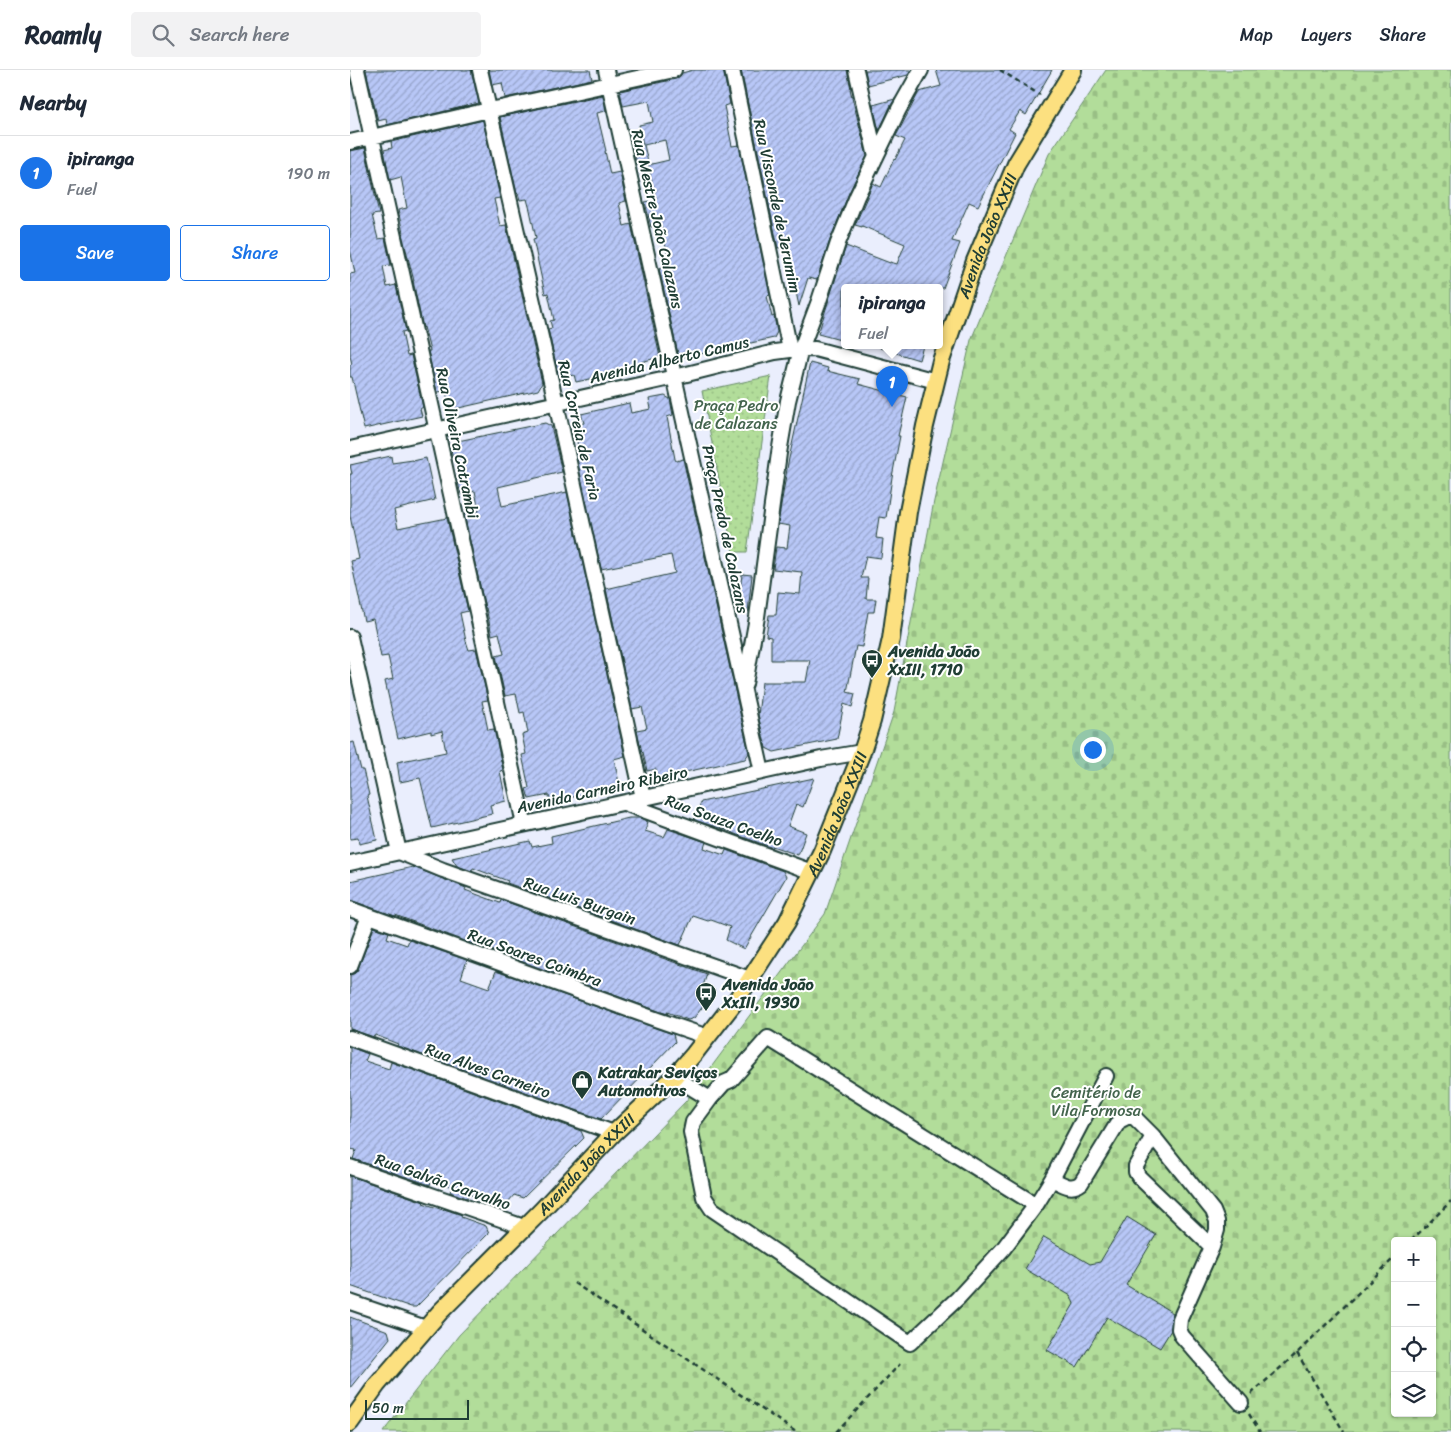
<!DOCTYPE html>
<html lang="en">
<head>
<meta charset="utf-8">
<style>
	:root { --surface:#fff; --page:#f2f2f3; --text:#1f2937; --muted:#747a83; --line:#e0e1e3; --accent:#1a73e8 }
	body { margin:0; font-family:Sriracha,sans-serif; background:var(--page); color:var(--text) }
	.controls { position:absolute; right:15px; bottom:15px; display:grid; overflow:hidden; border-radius:5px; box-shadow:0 1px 4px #0004 }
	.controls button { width:45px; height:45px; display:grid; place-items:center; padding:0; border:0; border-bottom:1px solid var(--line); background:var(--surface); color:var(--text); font:25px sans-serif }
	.scale { position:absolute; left:15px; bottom:12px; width:104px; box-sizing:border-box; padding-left:5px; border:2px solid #1f3d34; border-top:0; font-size:14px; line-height:18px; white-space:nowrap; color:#1f3d34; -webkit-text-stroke:4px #fff; paint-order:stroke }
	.you { position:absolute; left:742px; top:679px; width:18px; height:18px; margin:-12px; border:4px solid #fff; border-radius:50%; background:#1a73e8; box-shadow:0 0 0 8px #1a73e833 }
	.badge { display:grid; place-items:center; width:32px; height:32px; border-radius:50%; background:var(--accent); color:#fff; font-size:16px; font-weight:700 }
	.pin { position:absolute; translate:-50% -41px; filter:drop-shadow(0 1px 2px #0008) }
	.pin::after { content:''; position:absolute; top:26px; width:18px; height:15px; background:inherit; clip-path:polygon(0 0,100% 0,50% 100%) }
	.popup { position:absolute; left:491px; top:214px; width:102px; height:65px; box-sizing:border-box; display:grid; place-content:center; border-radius:5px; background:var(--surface); filter:drop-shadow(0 1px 4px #0005); font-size:16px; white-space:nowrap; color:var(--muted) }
	.popup b { font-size:19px; color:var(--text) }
	.popup::after { content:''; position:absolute; left:50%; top:100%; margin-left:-10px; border:10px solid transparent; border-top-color:var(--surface) }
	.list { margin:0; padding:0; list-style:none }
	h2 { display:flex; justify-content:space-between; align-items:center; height:65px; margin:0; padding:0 20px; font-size:21px }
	h2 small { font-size:16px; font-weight:400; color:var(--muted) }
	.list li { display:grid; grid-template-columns:32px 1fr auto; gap:15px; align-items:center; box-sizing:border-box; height:75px; padding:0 20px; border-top:1px solid var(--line) }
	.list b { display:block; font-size:19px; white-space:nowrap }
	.list p { margin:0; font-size:16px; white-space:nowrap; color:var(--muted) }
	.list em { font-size:16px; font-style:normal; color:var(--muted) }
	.actions { display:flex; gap:10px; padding:15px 20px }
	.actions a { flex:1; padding:11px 0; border:1px solid var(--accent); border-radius:5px; text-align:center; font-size:18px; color:var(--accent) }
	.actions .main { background:var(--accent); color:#fff }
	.icon { flex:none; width:28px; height:28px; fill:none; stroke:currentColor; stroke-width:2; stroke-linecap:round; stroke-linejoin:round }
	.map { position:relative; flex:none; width:1101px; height:1362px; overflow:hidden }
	header { display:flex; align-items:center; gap:30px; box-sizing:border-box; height:70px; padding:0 25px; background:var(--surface); border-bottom:1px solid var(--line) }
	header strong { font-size:24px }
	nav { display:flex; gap:28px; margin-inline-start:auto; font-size:18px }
	.search { width:350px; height:45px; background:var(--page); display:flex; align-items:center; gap:12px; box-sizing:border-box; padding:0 18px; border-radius:5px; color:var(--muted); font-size:19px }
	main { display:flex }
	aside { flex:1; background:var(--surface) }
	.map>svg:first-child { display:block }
</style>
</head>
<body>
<header>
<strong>Roamly</strong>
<div class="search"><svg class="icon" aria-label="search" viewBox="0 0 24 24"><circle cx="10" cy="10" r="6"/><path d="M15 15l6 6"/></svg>Search here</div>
<nav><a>Map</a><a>Layers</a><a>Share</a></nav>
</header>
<main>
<aside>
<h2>Nearby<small></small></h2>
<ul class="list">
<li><span class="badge">1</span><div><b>ipiranga</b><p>Fuel</p></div><em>190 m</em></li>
</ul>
<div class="actions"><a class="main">Save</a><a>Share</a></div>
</aside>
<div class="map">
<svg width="1101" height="1362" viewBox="0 0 1101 1362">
	<defs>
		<pattern id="green-dots" width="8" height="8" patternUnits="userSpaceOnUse" patternTransform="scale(1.25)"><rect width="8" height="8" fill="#b2dd9a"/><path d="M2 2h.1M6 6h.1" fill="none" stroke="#99bf85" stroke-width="1.8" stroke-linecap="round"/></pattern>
		<pattern id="cemetery-stones" width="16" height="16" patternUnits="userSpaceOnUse" patternTransform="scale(1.25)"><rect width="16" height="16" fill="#b2dd9a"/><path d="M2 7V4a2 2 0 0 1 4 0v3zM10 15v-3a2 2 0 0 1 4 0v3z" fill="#99bf85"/></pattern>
		<pattern id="building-hatch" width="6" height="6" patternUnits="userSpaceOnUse" patternTransform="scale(1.25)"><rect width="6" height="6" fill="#b8c7f7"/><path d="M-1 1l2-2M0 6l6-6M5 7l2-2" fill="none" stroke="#95a3c9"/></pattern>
	</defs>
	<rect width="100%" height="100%" fill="#eaeefd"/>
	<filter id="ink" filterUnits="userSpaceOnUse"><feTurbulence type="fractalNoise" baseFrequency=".02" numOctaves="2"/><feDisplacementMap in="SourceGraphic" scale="10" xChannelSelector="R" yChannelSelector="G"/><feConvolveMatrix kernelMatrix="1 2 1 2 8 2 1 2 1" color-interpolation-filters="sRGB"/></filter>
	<g filter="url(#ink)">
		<path fill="url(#green-dots)" stroke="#688d67" d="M421,306L397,482H383L352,321Z"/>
		<path fill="url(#cemetery-stones)" stroke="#688d67" fill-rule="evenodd" d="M756,0H1101V1362H33L109,1265L336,1031L475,844L544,642L584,431L621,270L699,84ZM1045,1171H1082V1343H1045Z"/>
		<path fill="url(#building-hatch)" stroke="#1f3d34" d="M16,0H121L129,33L37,55L36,49L28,51Z
			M139,0H240L242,9L155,28L152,13L142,15Z
			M343,0H373L380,34L374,36L382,76L389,75L420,225L417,226L422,247L424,246L427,262L424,268L336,287L328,284L309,198L320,195L311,155L301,157L295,132L306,130L298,95L319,90L315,70L294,75L298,92L287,94L283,77L293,75L289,55L303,52L299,31L273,36L270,21L326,9L330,6L332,3Z
			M391,0H497L501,19H500L517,86L499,123L480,170L467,210L458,208L449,236L436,176L428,178Z
			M515,0H560L561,1L558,5L518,15Z
			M586,0H702L676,45L670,41L659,59L665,63L628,136L619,132L602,171L610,173L593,218H494V271L468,264L496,176L540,193V192L547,194L555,174L512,156V157L505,155L523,113L531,117L544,89L545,90L555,70L546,66L569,22L591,16Z
			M253,25L256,41L247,43L256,81H255L260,104L270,102L276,131L269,133L274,156L281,154L310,287L291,292L292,298L226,312L224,305L209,308L198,259L202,258L200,251L204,250L198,223L195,224L183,169L186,168L180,140L177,129L170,130L168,123L167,124L150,47Z
			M545,29L541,35L529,61L523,35Z
			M133,50L150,128L144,129L150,156L156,155L192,313L188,320L100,340L96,321L87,322L78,281H80L74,257L73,258L63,211H64L52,164L53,163L48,140L57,138L51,107L40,110L34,80L42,78L41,72Z
			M15,78L29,144L22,145L28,169L35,168L41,195L33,196L37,217L46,215L56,261L52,262L57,286L61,285L73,337L70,339L72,346L14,359L2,307H0V295L2,294L0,286V204L5,203L0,179V81Z
			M531,276H573L569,290L530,278Z
			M460,293L478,298L477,301L510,309L508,314L557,327L548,366H550L542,407L536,448L529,447L526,468L533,469L531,488L516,486L511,508H518L516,529H526L524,542H518L512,577L506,576L497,622L505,624L502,637L494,634L487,669L424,682L416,678L408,645L412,612H456L460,590H421V567L416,566L419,545H426L428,522L450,524L452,502L423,499L426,477L437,478L440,456L428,454L438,393Z
			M315,326L320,329L323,345L317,347L325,389L326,391L333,389L399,683L395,689L308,708L306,699L297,701L293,682L292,683L287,660L297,658L292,637L282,639L256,519L325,503L321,485L251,499L225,381L229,380L223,356L234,353L231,344L279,333L281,343L301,339L299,329Z
			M195,353L201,356L212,402L148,417L152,436L217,422L275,686L264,689L270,717L200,732L199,725L179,729L176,719L179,718L172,685L176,684L172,665L178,663L174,642L170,643L166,624L155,626L146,586L154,584L149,563L142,565L136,538H135L114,444L129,441L125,421L111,424L108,413L112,412L106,385H102L101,378L103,372Z
			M41,386L42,393L63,390V391L76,388L85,430L44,440L48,458L97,448L118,541L110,543L116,571L119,580L126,579L138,630L132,631L138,660L144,659L153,700L150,701L156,731L140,735L142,744L82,758L70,708L50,712L47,692L96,682L92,661L81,664V661L48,669L35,611L43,609L38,586L31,587L23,549L14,551L1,491L9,489L0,446V404H2L0,395Z
			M392,504L402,505L398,542L388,541Z
			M4,672L11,700H13L16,712L19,725L17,726L27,770L9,774L8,768L0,769V673Z
			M464,708L453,737L446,734L438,756L456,763L448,785L422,776L423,778L382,763V762L344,750L351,732Z
			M279,748H290L298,752L295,761L314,767L318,759L356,772L354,778L374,785L376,780L433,801L436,807L394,879L376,870L380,857L361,850L358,851L343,846L330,875L157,813L158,811L123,798L122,801L107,796L102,788L180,771L182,777L202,773L201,766Z
			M63,797L116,818L115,820L150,833L151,830L357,904L353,916L365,921L344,948L338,950L317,942L318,944L311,942L151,884L124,872L123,874L45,845V846L0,830V811Z
			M24,857L39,862L37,868L57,875L59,870L117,890L111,908L139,918L146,901L323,964L325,972L251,1049L47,976L48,974L25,965L24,967L0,959V905L5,903L8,899Z
			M0,977L18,984L15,991L39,999L41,992L231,1061L234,1068L173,1128L164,1125L154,1137L119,1124L117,1128L100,1122L102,1117L82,1109L80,1115L3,1089L6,1080L0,1079Z
			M0,1106L74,1132L73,1133L93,1140L94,1139L112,1145L111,1147L136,1156L139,1163L66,1237H61L0,1216Z
			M777,1147L806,1165L776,1215L823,1243L821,1260L810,1278L757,1247L727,1297L697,1280L724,1234L721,1226L675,1199L694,1167L740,1194L750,1192Z
			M0,1247L38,1261L40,1268L0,1318Z"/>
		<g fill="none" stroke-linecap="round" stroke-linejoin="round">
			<g stroke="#1f3d34" stroke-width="18">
				<path id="minor" d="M7,0L174,754
					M130,0L206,333L293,728
					M256,0L412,702
					M382,0L440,280
					M506,0L526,87
					M0,72L139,40L151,38L324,0
					M0,379L325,307L425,282L440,280L465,279L586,311
					M0,567L49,782L93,800L400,909
					M395,614L407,547L429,383L438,331L451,279L469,231L488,173L507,126L549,39L571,0
					M274,733L462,802
					M0,793L471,689L512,682
					M0,839L308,950L358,967
					M0,896L19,846
					M0,968L264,1063
					M324,1007L360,1029
					M803,1066L786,1096V1102L789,1107L862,1177
					M0,1097L174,1157
					M702,1109C712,1114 721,1121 731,1113L769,1051L777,1047H784L803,1066L863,1141L867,1151V1160L862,1177L830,1249L829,1259L832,1266L891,1333
					M686,1135L418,968L381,1010L374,1013L360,1029L343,1052L341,1062L354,1127L362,1139L560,1273L608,1228L653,1179L686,1135L702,1109L756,1006
					M0,1232L76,1258"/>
			</g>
			<g stroke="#1f3d34" stroke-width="20">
				<g id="major">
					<path id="s1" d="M0,1353L27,1315L90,1242L191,1141L264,1063L324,1007L344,984L387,929L437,852L472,781L512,682L522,651L541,569L558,442L575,356L591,291L625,191L666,94L723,0"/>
				</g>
			</g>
			<path stroke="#1f3d34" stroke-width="2.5" stroke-dasharray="5 4" stroke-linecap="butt" d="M650,0L690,25
				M1061,1171L1101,1131
				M224,1213L446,1362
				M947,1283L994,1362
				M901,1324L947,1283L1045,1187
				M899,1344L910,1362
				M486,1362L550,1294"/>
			<use href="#minor" stroke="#fff" stroke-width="14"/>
			<use href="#major" stroke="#fce080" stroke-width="16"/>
		</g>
	</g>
	<defs>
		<g id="bus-pin" transform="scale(1.125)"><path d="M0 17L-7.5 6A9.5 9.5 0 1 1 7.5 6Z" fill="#1f3d34" stroke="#fff"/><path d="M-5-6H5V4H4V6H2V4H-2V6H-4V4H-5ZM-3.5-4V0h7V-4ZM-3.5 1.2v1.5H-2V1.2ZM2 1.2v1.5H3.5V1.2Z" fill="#fff"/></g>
		<g id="shop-pin" transform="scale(1.125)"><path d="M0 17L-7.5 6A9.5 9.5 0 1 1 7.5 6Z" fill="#1f3d34" stroke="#fff"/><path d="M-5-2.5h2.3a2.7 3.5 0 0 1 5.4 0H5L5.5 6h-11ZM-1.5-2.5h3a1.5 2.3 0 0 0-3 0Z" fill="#fff"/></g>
	</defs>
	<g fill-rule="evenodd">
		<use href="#bus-pin" x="522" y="590"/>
		<use href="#bus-pin" x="356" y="923"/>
		<use href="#shop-pin" x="232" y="1011"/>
	</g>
	<g text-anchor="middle" stroke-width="4" stroke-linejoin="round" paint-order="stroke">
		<g font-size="16" fill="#1f3d34" stroke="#fff">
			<text transform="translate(428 136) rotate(78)" y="6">Rua Visconde de Jerumim</text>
			<text transform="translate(308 149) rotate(77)" y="6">Rua Mestre João Calazans</text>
			<text dy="6" stroke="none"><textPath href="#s1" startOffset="1386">Avenida João XXIII</textPath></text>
			<text transform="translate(319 289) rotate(-13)" y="6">Avenida Alberto Camus</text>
			<text transform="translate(230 360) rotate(77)" y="6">Rua Correia de Faria</text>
			<text transform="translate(108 373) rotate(78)" y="6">Rua Oliveira Catrambi</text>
			<text transform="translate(376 459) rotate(78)" y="6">Praça Predo de Calazans</text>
			<text transform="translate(252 719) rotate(-12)" y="6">Avenida Carneiro Ribeiro</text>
			<text dy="6" stroke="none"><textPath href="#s1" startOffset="786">Avenida João XXIII</textPath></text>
			<text transform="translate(374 750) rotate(20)" y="6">Rua Souza Coelho</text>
			<text transform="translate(230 830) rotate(19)" y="6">Rua Luis Burgain</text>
			<text transform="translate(185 887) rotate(20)" y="6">Rua Soares Coimbra</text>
			<text transform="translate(138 1000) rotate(20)" y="6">Rua Alves Carneiro</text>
			<text dy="6" stroke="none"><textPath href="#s1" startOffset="351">Avenida João XXIII</textPath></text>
			<text transform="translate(93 1111) rotate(19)" y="6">Rua Galvão Carvalho</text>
		</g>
		<g font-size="16" fill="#44654e" stroke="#fff">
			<text x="386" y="341">Praça Pedro<tspan x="386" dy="18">de Calazans</tspan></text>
			<text x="746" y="1028">Cemitério de<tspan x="746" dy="18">Vila Formosa</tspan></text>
		</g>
		<g font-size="16" font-weight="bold" fill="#1f3d34" stroke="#fff" text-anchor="start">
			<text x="538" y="587">Avenida João<tspan x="538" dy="18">XxIII, 1710</tspan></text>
			<text x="372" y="920">Avenida João<tspan x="372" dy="18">XxIII, 1930</tspan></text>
			<text x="248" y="1008">Katrakar Seviços<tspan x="248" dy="18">Automotivos</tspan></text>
		</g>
	</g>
</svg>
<div class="controls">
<button>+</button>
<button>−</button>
<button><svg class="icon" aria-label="locate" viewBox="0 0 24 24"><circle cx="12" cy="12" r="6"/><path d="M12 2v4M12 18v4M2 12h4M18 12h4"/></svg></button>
<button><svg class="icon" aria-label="layers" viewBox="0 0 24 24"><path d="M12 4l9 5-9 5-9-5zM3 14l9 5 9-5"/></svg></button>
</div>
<div class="scale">50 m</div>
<div class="you"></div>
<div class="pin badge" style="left:542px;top:337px">1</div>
<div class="popup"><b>ipiranga</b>Fuel</div>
</div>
</main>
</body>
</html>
